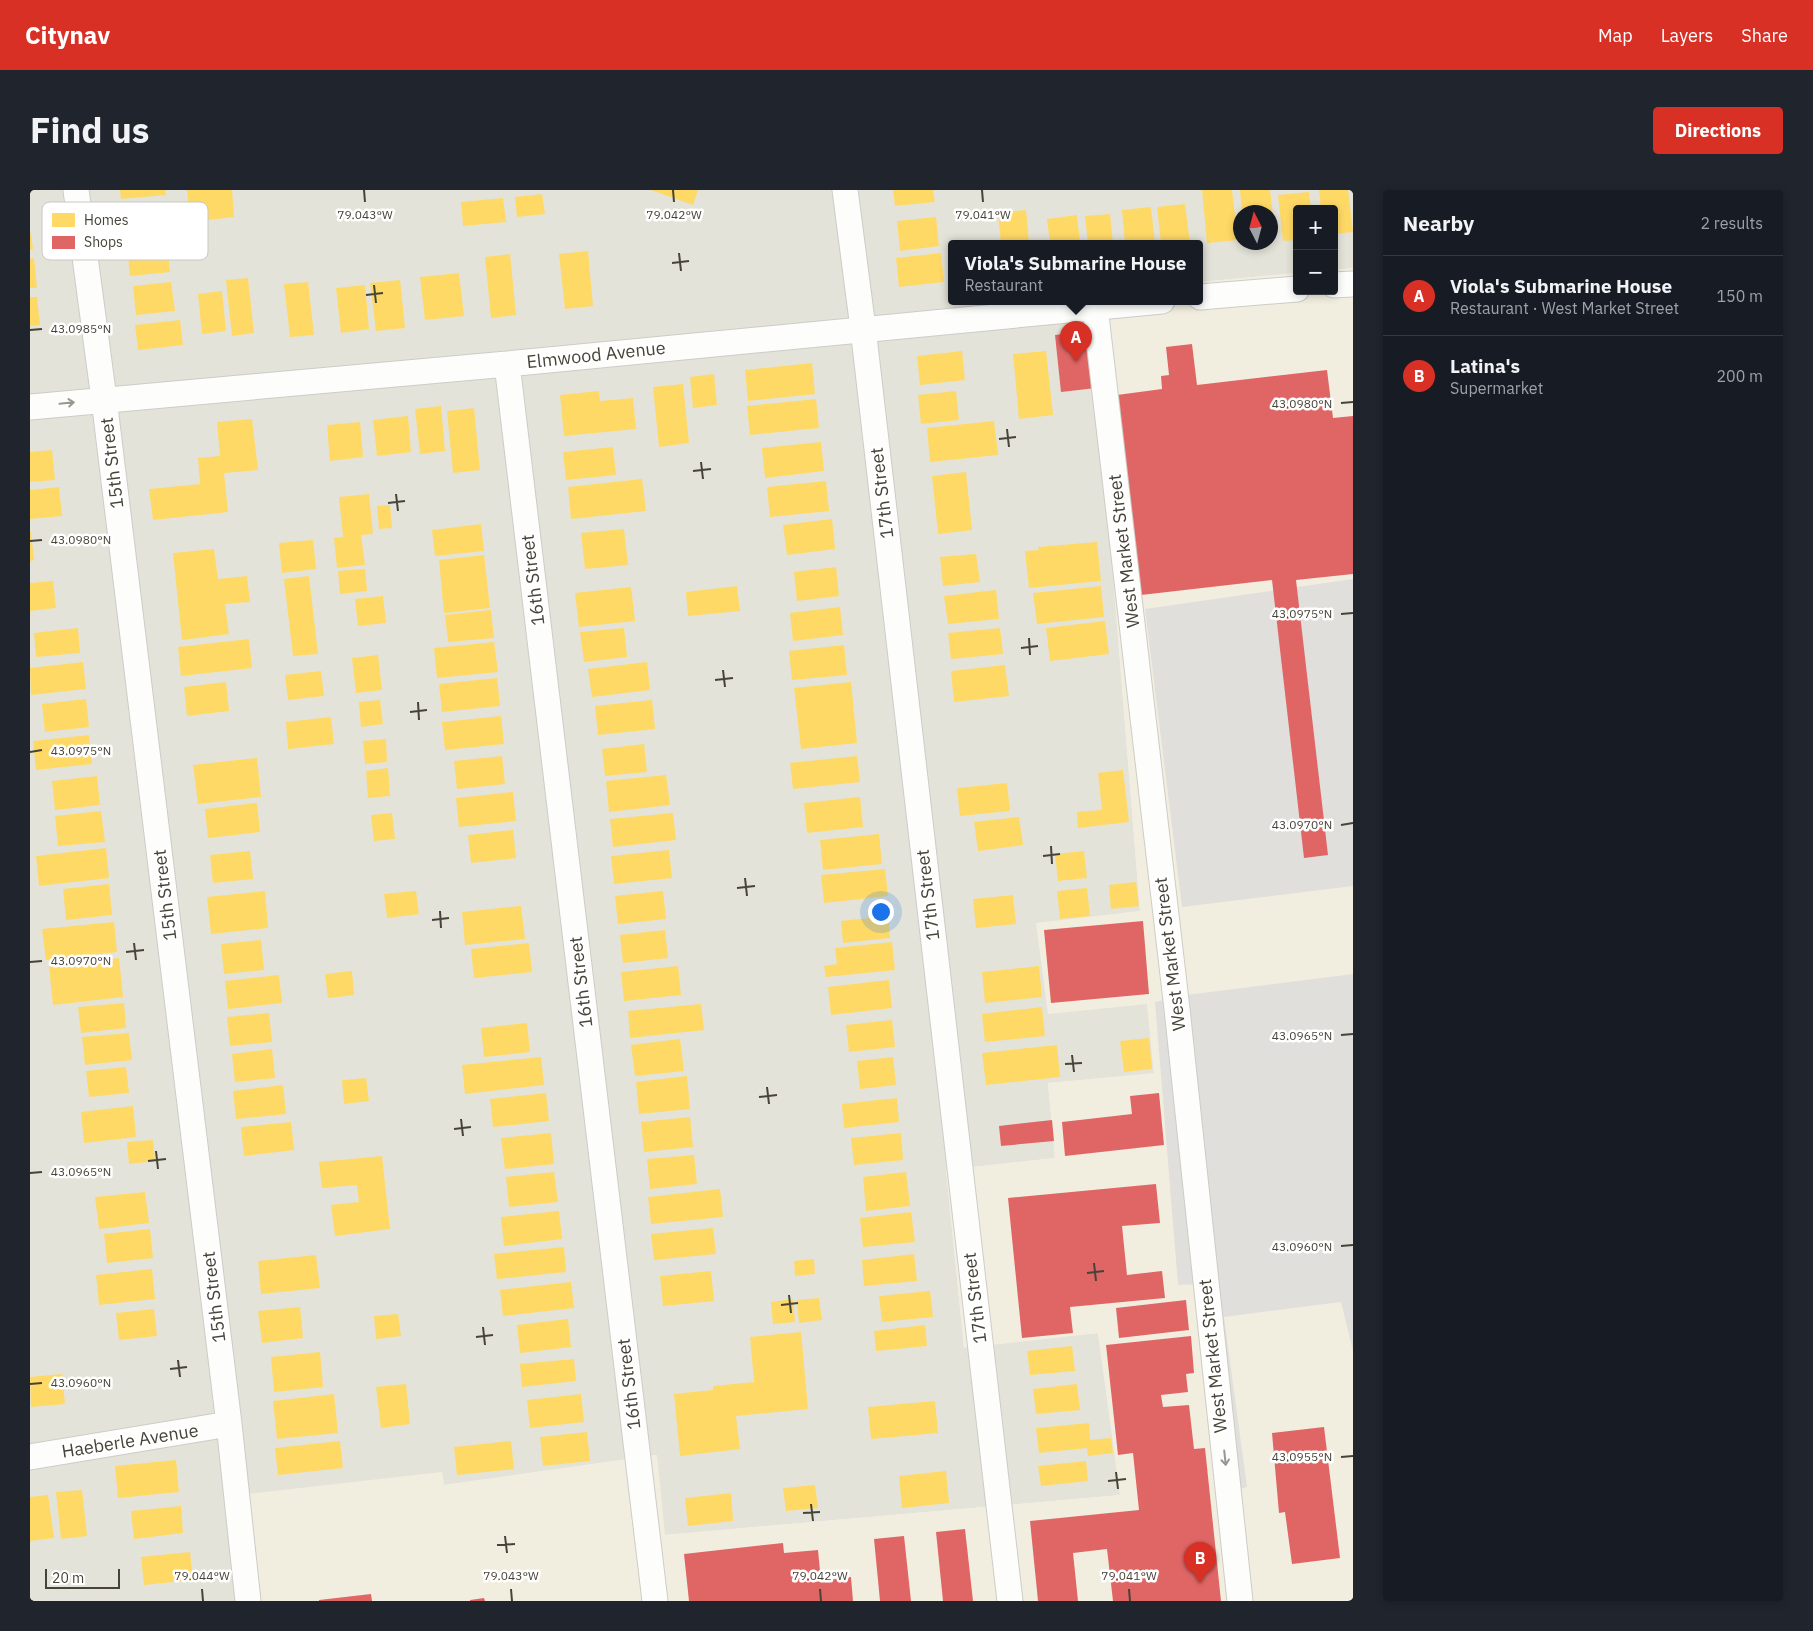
<!DOCTYPE html>
<html lang="en">
<head>
<meta charset="utf-8">
<style>
	:root { --surface:#171b24; --page:#20242c; --text:#f1f3f6; --muted:#9ea1a6; --line:#363941; --accent:#d93025 }
	body { margin:0; font-family:"IBM Plex Sans",sans-serif; background:var(--page); color:var(--text) }
	.controls { position:absolute; right:15px; top:15px; display:grid; overflow:hidden; border-radius:5px; box-shadow:0 2px 8px #0003 }
	.controls button { width:45px; height:45px; display:grid; place-items:center; padding:0; border:0; border-bottom:1px solid var(--line); background:var(--surface); color:var(--text); font:25px sans-serif }
	.compass { position:absolute; left:1203px; top:15px; width:45px; height:45px; border-radius:50%; background:var(--surface); box-shadow:0 2px 8px #0003; rotate:354deg }
	.scale { position:absolute; left:15px; bottom:12px; width:75px; box-sizing:border-box; padding-left:5px; border:2px solid #464337; border-top:0; font-size:14px; line-height:18px; white-space:nowrap; color:#464337; -webkit-text-stroke:4px #fff; paint-order:stroke }
	.you { position:absolute; left:850px; top:721px; width:18px; height:18px; margin:-12px; border:4px solid #fff; border-radius:50%; background:#1a73e8; box-shadow:0 0 0 8px #1a73e833 }
	.badge { display:grid; place-items:center; width:32px; height:32px; border-radius:50%; background:var(--accent); color:#fff; font-size:16px; font-weight:700 }
	.pin { position:absolute; translate:-50% -41px; filter:drop-shadow(0 1px 2px #0008) }
	.pin::after { content:''; position:absolute; top:26px; width:18px; height:15px; background:inherit; clip-path:polygon(0 0,100% 0,50% 100%) }
	.popup { position:absolute; left:918px; top:50px; width:255px; height:65px; box-sizing:border-box; display:grid; place-content:center; border-radius:5px; background:var(--surface); filter:drop-shadow(0 1px 4px #0005); font-size:16px; white-space:nowrap; color:var(--muted) }
	.popup b { font-size:19px; color:var(--text) }
	.popup::after { content:''; position:absolute; left:50%; top:100%; margin-left:-10px; border:10px solid transparent; border-top-color:var(--surface) }
	.list { margin:0; padding:0; list-style:none }
	h2 { display:flex; justify-content:space-between; align-items:center; height:65px; margin:0; padding:0 20px; font-size:21px }
	h2 small { font-size:16px; font-weight:400; color:var(--muted) }
	.list li { display:grid; grid-template-columns:32px 1fr auto; gap:15px; align-items:center; box-sizing:border-box; height:80px; padding:0 20px; border-top:1px solid var(--line) }
	.list b { display:block; font-size:19px; white-space:nowrap }
	.list p { margin:0; font-size:16px; white-space:nowrap; color:var(--muted) }
	.list em { font-size:16px; font-style:normal; color:var(--muted) }
	.map { position:relative; flex:none; width:1323px; height:1411px; overflow:hidden; border-radius:5px }
	header { display:flex; align-items:center; gap:30px; box-sizing:border-box; height:70px; padding:0 25px; background:var(--accent); color:#fff }
	header strong { font-size:24px }
	nav { display:flex; gap:28px; margin-inline-start:auto; font-size:18px }
	.intro { display:flex; align-items:center; justify-content:space-between; box-sizing:border-box; height:120px; padding:0 30px }
	h1 { margin:0; font-size:35px }
	.button { padding:12px 22px; border-radius:5px; background:var(--accent); color:#fff; font-size:18px; font-weight:700 }
	main { display:flex; gap:30px; padding:0 30px }
	aside { flex:1; background:var(--surface); border-radius:5px; box-shadow:0 2px 8px #0003 }
	.map>svg:first-child { display:block }
</style>
</head>
<body>
<header>
<strong>Citynav</strong>
<nav><a>Map</a><a>Layers</a><a>Share</a></nav>
</header>
<div class="intro"><h1>Find us</h1><a class="button">Directions</a></div>
<main>
<div class="map">
<svg width="1323" height="1411" viewBox="0 0 1323 1411">
	<rect width="100%" height="100%" fill="#f0f0eb"/>
	<path fill="#e4e3d9" fill-rule="evenodd" d="M0,0H1323V78L1304,80V19H1267V83L1170,92V53H922V111H1061L1110,721L1006,734L1117,813L1124,884L1018,893L1025,968L916,980L934,1157L1068,1143L1091,1305L634,1345L626,1265L414,1295L412,1283L217,1411H0ZM1210,22H1240V52H1210Z"/>
	<path fill="#f2eedf" d="M1323,78V1409L1303,1411H218L217,1304L412,1282L414,1295L627,1265L635,1345L1090,1305L1068,1143L934,1158L916,980L1025,968L1018,893L1124,883L1117,814L1018,824L1006,733L1110,721L1061,111H1170V92L1267,83V101H1304V80Z"/>
	<path fill="#e0dfdb" d="M1323,389V696L1152,717L1115,419Z
		M1323,784V1161L1311,1112L1194,1127L1217,1297L1194,1303L1169,1094L1148,1095L1125,812L1156,805Z"/>
	<path fill="#ffd966" d="M90,0H135L136,5L91,9Z
		M157,0H202L204,27L160,32Z
		M621,0H668L663,15Z
		M863,0H903L905,12L865,16Z
		M1172,0H1202L1208,50L1177,53Z
		M1210,0H1240L1245,45L1240,46V22H1212Z
		M1289,0H1318L1323,42L1304,44V19H1291Z
		M1279,2L1281,19H1267V50L1253,51L1248,5Z
		M512,4L515,24L487,27L485,7Z
		M473,8L476,32L433,36L431,12Z
		M136,14L139,43L96,48L93,18Z
		M1155,14L1160,53H1131L1127,17Z
		M1121,17L1125,53H1095L1092,20Z
		M996,20L999,53H971L968,23Z
		M1080,24L1083,53H1058L1055,26Z
		M1047,25L1050,53H1020L1017,29Z
		M906,27L909,56L870,61L867,31Z
		M0,43H1L3,59L0,60Z
		M137,53L140,82L100,86L97,57Z
		M558,61L563,116L535,119L529,64Z
		M911,63L914,92L869,97L866,68Z
		M480,64L486,125L461,128L455,67Z
		M4,68L7,98H0V69Z
		M429,83L434,126L395,130L390,87Z
		M218,88L224,143L202,146L196,90Z
		M370,90L375,138L346,141L340,93Z
		M141,92L145,121L106,125L103,96Z
		M278,92L284,145L260,147L254,94Z
		M335,95L339,139L311,143L306,98Z
		M192,101L196,141L172,144L168,104Z
		M0,107H7L10,135L0,136Z
		M150,130L153,155L108,160L105,135Z
		M932,161L935,190L890,195L887,166Z
		M1016,161L1023,225L989,229L983,164Z
		M782,173L785,204L718,211L715,180Z
		M684,184L687,215L663,218L660,187Z
		M653,194L659,253L629,257L623,197Z
		M569,201L570,211L603,208L606,239L534,246L530,205Z
		M926,201L929,230L891,234L888,205Z
		M786,209L789,238L720,245L717,216Z
		M411,216L415,261L390,264L385,219Z
		M444,218L450,280L423,283L417,221Z
		M378,226L381,262L347,266L343,230Z
		M222,229L228,280L194,283L198,322L123,330L119,299L170,294L168,268L190,266L187,232Z
		M964,231L968,265L900,272L897,238Z
		M330,232L333,267L300,271L297,235Z
		M791,252L794,281L735,288L732,258Z
		M583,257L586,285L536,290L533,262Z
		M22,260L25,290L0,292V262Z
		M936,282L942,340L908,344L902,286Z
		M612,289L616,321L541,329L538,297Z
		M796,291L799,321L740,327L737,297Z
		M29,297L32,326L0,329V300Z
		M339,304L343,344L331,345L335,375L307,378L304,348L313,347L309,307Z
		M360,315L362,338L349,339L347,316Z
		M802,329L805,359L757,365L753,335Z
		M451,334L454,361L405,366L402,340Z
		M594,339L598,375L555,379L551,343Z
		M0,342H1L4,370L0,371Z
		M283,350L286,379L252,383L249,353Z
		M1067,352L1071,391L999,398L995,361L1009,360L1008,357Z
		M184,359L188,389L217,386L220,412L195,414L199,444L152,450L143,363Z
		M946,364L950,392L913,396L910,367Z
		M454,365L460,418L414,423L409,370Z
		M806,377L809,406L767,411L764,382Z
		M335,379L337,401L310,404L308,381Z
		M279,386L288,464L263,466L254,389Z
		M23,391L26,418L0,421V393Z
		M707,396L710,421L658,426L656,402Z
		M1071,396L1074,427L1007,434L1003,403Z
		M601,397L605,431L549,437L545,403Z
		M966,400L969,429L918,434L914,406Z
		M353,406L356,433L328,436L325,409Z
		M810,417L813,445L763,451L760,423Z
		M461,420L464,448L418,452L415,425Z
		M1075,431L1079,464L1020,471L1016,438Z
		M48,438L50,463L6,467L4,443Z
		M594,438L597,467L554,472L550,442Z
		M970,438L973,464L921,469L918,443Z
		M219,449L222,478L151,486L148,457Z
		M464,452L468,482L407,488L404,458Z
		M814,455L817,485L762,490L759,461Z
		M348,465L352,500L326,503L322,468Z
		M53,472L56,499L1,505L0,478Z
		M617,472L620,500L562,507L558,479Z
		M975,475L979,506L924,512L921,481Z
		M291,481L294,506L258,510L255,485Z
		M467,488L470,516L412,522L409,494Z
		M196,492L199,521L157,526L154,497Z
		M821,492L827,553L771,559L764,498Z
		M56,509L59,537L15,542L12,514Z
		M350,510L353,534L331,537L329,512Z
		M622,510L625,539L568,545L565,516Z
		M471,526L474,554L415,560L412,532Z
		M301,527L304,554L258,559L256,532Z
		M59,545L62,574L6,580L3,551Z
		M356,549L357,572L335,574L333,551Z
		M614,554L617,582L575,586L572,559Z
		M472,566L475,594L427,599L424,571Z
		M827,566L830,592L763,599L760,573Z
		M227,568L231,607L168,614L163,575Z
		M358,578L360,606L338,608L336,581Z
		M1093,580L1099,632L1048,638L1047,622L1072,620L1068,583Z
		M636,585L640,615L579,622L576,591Z
		M67,586L70,615L25,620L22,591Z
		M977,593L980,621L930,626L927,598Z
		M483,602L486,631L429,637L426,608Z
		M830,607L833,637L777,643L774,613Z
		M227,613L230,642L178,648L175,619Z
		M71,621L75,652L28,656L25,626Z
		M362,623L365,649L344,651L341,625Z
		M643,623L646,650L583,657L580,629Z
		M989,627L993,655L948,661L944,632Z
		M483,640L486,668L441,673L438,645Z
		M849,644L852,674L793,680L790,650Z
		M76,658L79,688L9,696L6,666Z
		M639,660L642,688L584,694L581,666Z
		M220,661L223,689L183,693L180,665Z
		M1054,661L1057,688L1028,691L1025,664Z
		M855,679L858,706L794,713L791,685Z
		M1106,692L1109,716L1081,719L1079,695Z
		M79,694L82,725L36,730L33,699Z
		M1057,698L1060,726L1030,729L1027,701Z
		M235,701L238,738L181,744L177,707Z
		M386,701L389,724L357,728L354,704Z
		M633,701L636,729L588,734L585,706Z
		M983,705L986,734L946,738L943,709Z
		M491,716L495,749L435,755L432,722Z
		M858,726L860,748L813,753L811,731Z
		M84,732L87,762L16,770L12,739Z
		M635,740L638,768L593,773L590,745Z
		M231,750L234,780L194,784L191,754Z
		M862,752L865,780L796,787L794,776L807,774L805,758Z
		M499,753L502,782L444,788L441,759Z
		M89,768L93,807L23,815L19,776Z
		M648,776L651,805L594,811L591,782Z
		M1009,776L1012,807L955,813L952,782Z
		M322,781L324,805L298,808L295,784Z
		M249,785L252,813L198,819L195,791Z
		M859,790L862,818L801,825L798,797Z
		M94,813L96,838L51,843L48,817Z
		M671,814L674,840L600,848L598,821Z
		M1012,817L1015,846L955,852L952,824Z
		M239,823L242,852L200,856L197,827Z
		M862,830L865,857L819,862L816,835Z
		M497,833L500,862L454,867L451,838Z
		M99,843L102,870L55,875L52,847Z
		M1119,848L1122,879L1094,882L1090,851Z
		M650,849L654,881L605,886L601,855Z
		M1027,855L1030,887L956,895L952,863Z
		M242,859L245,888L205,892L202,864Z
		M511,867L514,895L435,904L432,875Z
		M863,867L866,895L830,899L827,871Z
		M96,877L99,903L59,907L56,881Z
		M657,886L660,919L609,924L606,892Z
		M336,888L339,911L314,914L312,890Z
		M253,895L256,924L206,929L203,901Z
		M516,903L519,931L463,937L460,909Z
		M867,908L869,932L814,938L812,914Z
		M103,916L106,947L54,953L51,922Z
		M660,927L663,957L614,962L611,932Z
		M261,932L264,960L214,966L211,937Z
		M521,943L524,974L475,979L471,948Z
		M871,943L873,970L824,975L821,948Z
		M123,950L125,971L99,974L97,952Z
		M664,965L667,994L620,999L617,969Z
		M352,966L360,1039L305,1046L301,1015L329,1012L327,995L292,998L289,972Z
		M524,982L528,1012L479,1017L476,987Z
		M876,982L880,1016L836,1021L833,987Z
		M690,999L693,1027L621,1034L618,1007Z
		M115,1002L119,1033L69,1039L65,1007Z
		M529,1021L532,1049L474,1056L471,1027Z
		M881,1022L885,1052L833,1057L830,1028Z
		M683,1038L686,1064L624,1070L621,1044Z
		M120,1039L123,1068L77,1073L74,1044Z
		M534,1057L536,1082L467,1089L464,1064Z
		M884,1064L887,1091L834,1096L832,1070Z
		M286,1065L290,1098L231,1104L228,1071Z
		M784,1069L785,1084L765,1086L764,1071Z
		M122,1079L125,1109L69,1115L66,1085Z
		M681,1081L684,1111L633,1116L630,1086Z
		M541,1092L544,1118L473,1126L470,1100Z
		M900,1101L903,1127L852,1132L849,1106Z
		M789,1108L792,1130L769,1133L767,1110Z
		M763,1109L765,1132L743,1134L741,1112Z
		M270,1117L273,1148L232,1153L228,1121Z
		M124,1119L127,1146L89,1150L86,1123Z
		M368,1124L371,1146L346,1149L344,1126Z
		M538,1129L541,1157L490,1163L487,1135Z
		M895,1135L897,1156L846,1161L844,1141Z
		M771,1142L778,1219L706,1226L710,1259L650,1266L644,1204L683,1200V1196L724,1192L720,1147Z
		M1042,1156L1045,1181L1000,1185L997,1161Z
		M290,1162L293,1197L244,1202L241,1167Z
		M544,1169L546,1191L492,1197L490,1174Z
		M32,1184L35,1214L1,1217L0,1187Z
		M376,1194L380,1234L351,1238L346,1197Z
		M1047,1194L1050,1220L1006,1224L1003,1199Z
		M304,1204L308,1243L247,1249L243,1211Z
		M551,1204L554,1232L500,1238L497,1210Z
		M905,1211L908,1243L841,1249L838,1217Z
		M1059,1233L1060,1250L1081,1248L1083,1263L1058,1266L1057,1258L1009,1263L1006,1238Z
		M557,1242L560,1271L513,1276L510,1247Z
		M310,1251L313,1278L248,1285L245,1258Z
		M481,1251L484,1279L427,1285L424,1257Z
		M146,1270L149,1302L88,1308L85,1276Z
		M1056,1271L1058,1291L1011,1296L1008,1276Z
		M916,1281L919,1313L872,1318L869,1286Z
		M785,1295L788,1318L756,1321L753,1298Z
		M52,1300L57,1346L31,1349L26,1302Z
		M701,1303L703,1331L658,1336L655,1308Z
		M18,1305L24,1348L0,1351V1307Z
		M151,1316L153,1343L104,1349L101,1321Z
		M160,1362L163,1390L114,1395L111,1367Z"/>
	<path fill="#e06666" d="M1060,141L1066,198L1031,202L1025,145Z
		M1162,154L1167,195L1297,180L1303,228L1323,226V384L1266,390L1298,665L1274,668L1242,390L1111,405L1087,205L1132,199L1131,186L1139,185L1136,157Z
		M1113,731L1119,804L1021,813L1014,740Z
		M1129,903L1134,955L1035,966L1032,932L1102,924L1100,906Z
		M1022,930L1024,951L971,956L969,936Z
		M1126,994L1130,1033L1092,1036L1097,1085L1132,1081L1135,1108L1040,1117L1043,1143L992,1148L978,1008Z
		M1156,1110L1159,1140L1089,1148L1086,1118Z
		M1161,1146L1164,1183L1156,1184L1158,1202L1131,1205L1133,1217L1159,1215L1164,1259L1175,1258L1191,1411H1083L1077,1359L1043,1363L1048,1411H1008L1000,1331L1109,1320L1103,1263L1088,1265L1076,1155Z
		M1294,1237L1310,1368L1262,1374L1255,1322L1249,1323L1242,1243Z
		M935,1339L943,1411H913L906,1342Z
		M874,1346L881,1411H850L844,1349Z
		M753,1353L754,1363L788,1360L791,1391L821,1387L823,1411H659L654,1364Z
		M341,1404L342,1411H289V1410Z
		M454,1408L455,1411H440V1410Z"/>
	<g fill="none" stroke-linecap="round" stroke-linejoin="round">
		<g stroke="#cdccc7" stroke-width="27">
			<path id="minor" d="M46,0L74,209L199,1234L218,1411
				M815,0L833,138L980,1411
				M1304,95L1323,94
				M1170,107L1267,99
				M1065,117L1147,819L1210,1411
				M477,174L625,1411
				M0,217L477,174L1132,111
				M0,1267L199,1234"/>
		</g>
		<use href="#minor" stroke="#fdfdfc" stroke-width="25"/>
	</g>
	<defs><path id="oneway-shaft" d="M-6 0H5M1.5-3L5.5 0L1.5 3" fill="none" stroke-width="1.6" stroke-linecap="round" stroke-linejoin="round" transform="scale(1.25)"/></defs>
	<g stroke="#989790">
		<use href="#oneway-shaft" transform="translate(37 213) rotate(-6)"/>
		<use href="#oneway-shaft" transform="translate(1195 1268) rotate(84)"/>
	</g>
	<path fill="none" stroke="#464337" stroke-width="2" d="M334,0L335,12M643,0L644,12M952,0L953,12M649,63L651,81M642,73L659,71M344,95L346,113M336,105L353,103M0,140L12,139M1311,213L1323,212M977,239L979,257M969,249L986,247M671,272L673,289M663,281L681,279M366,304L368,321M358,313L375,311M0,351L12,350M1311,424L1323,423M999,448L1000,465M991,458L1008,456M693,480L695,497M685,490L703,488M388,512L389,530M380,522L397,520M0,562L12,560M1311,635L1323,633M1021,656L1022,674M1013,666L1030,664M715,688L717,706M707,698L725,696M410,721L411,738M402,730L419,728M104,753L106,770M96,762L114,760M0,772L12,771M1311,845L1323,844M1042,865L1044,882M1035,874L1052,873M737,897L739,914M729,907L747,905M431,929L433,946M424,939L441,937M126,961L128,979M118,971L136,969M0,983L12,982M1311,1056L1323,1055M1064,1073L1066,1091M1057,1083L1074,1081M759,1105L761,1123M751,1115L768,1113M453,1137L455,1155M446,1147L463,1145M148,1170L150,1187M140,1179L157,1177M0,1194L12,1193M1311,1267L1323,1266M1086,1282L1088,1299M1078,1291L1096,1289M781,1314L783,1331M773,1323L790,1322M475,1346L477,1363M467,1355L485,1354M172,1399L173,1411M481,1399L482,1411M790,1399L791,1411M1099,1399L1100,1411"/>
	<g text-anchor="middle" stroke-width="5" stroke-linejoin="round" paint-order="stroke">
		<g font-size="18" fill="#464337" stroke="#fff">
			<text transform="translate(566 165) rotate(-6)" y="6">Elmwood Avenue</text>
			<text transform="translate(82 273) rotate(-97)" y="6">15th Street</text>
			<text transform="translate(852 303) rotate(-97)" y="6">17th Street</text>
			<text transform="translate(1094 361) rotate(-97)" y="6">West Market Street</text>
			<text transform="translate(503 390) rotate(-97)" y="6">16th Street</text>
			<text transform="translate(135 705) rotate(-97)" y="6">15th Street</text>
			<text transform="translate(898 705) rotate(-97)" y="6">17th Street</text>
			<text transform="translate(1140 764) rotate(-97)" y="6">West Market Street</text>
			<text transform="translate(551 792) rotate(-97)" y="6">16th Street</text>
			<text transform="translate(184 1107) rotate(-97)" y="6">15th Street</text>
			<text transform="translate(945 1108) rotate(-97)" y="6">17th Street</text>
			<text transform="translate(1183 1166) rotate(-96)" y="6">West Market Street</text>
			<text transform="translate(599 1194) rotate(-97)" y="6">16th Street</text>
			<text transform="translate(100 1251) rotate(-9)" y="6">Haeberle Avenue</text>
		</g>
	</g>
	<rect x="12" y="12" width="166" height="58" rx="8" fill="#fff" stroke="#c8c7c3" stroke-width="1"/>
	<rect x="22" y="23" width="23" height="14" fill="#ffd966"/>
	<rect x="22" y="46" width="23" height="13" fill="#e06666"/>
	<g font-size="14" fill="#464337">
		<text x="54" y="35">Homes</text>
		<text x="54" y="57">Shops</text>
	</g>
	<g font-size="12" text-anchor="middle" fill="#464337" stroke="#fff" stroke-width="5" stroke-linejoin="round" paint-order="stroke">
		<text x="335" y="29">79.043°W</text>
		<text x="644" y="29">79.042°W</text>
		<text x="953" y="29">79.041°W</text>
		<text x="51" y="143">43.0985°N</text>
		<text x="1272" y="218">43.0980°N</text>
		<text x="51" y="354">43.0980°N</text>
		<text x="1272" y="428">43.0975°N</text>
		<text x="51" y="565">43.0975°N</text>
		<text x="1272" y="639">43.0970°N</text>
		<text x="51" y="775">43.0970°N</text>
		<text x="1272" y="850">43.0965°N</text>
		<text x="51" y="986">43.0965°N</text>
		<text x="1272" y="1061">43.0960°N</text>
		<text x="51" y="1197">43.0960°N</text>
		<text x="1272" y="1271">43.0955°N</text>
		<text x="172" y="1390">79.044°W</text>
		<text x="481" y="1390">79.043°W</text>
		<text x="790" y="1390">79.042°W</text>
		<text x="1099" y="1390">79.041°W</text>
	</g>
</svg>
<div class="controls">
<button>+</button>
<button>−</button>
</div>
<svg class="compass" viewBox="-18 -18 36 36"><path d="M0-13l5 13h-10z" fill="#e53935"/><path d="M0 13l5-13h-10z" fill="#9ea1a6"/></svg>
<div class="scale">20 m</div>
<div class="you"></div>
<div class="pin badge" style="left:1046px;top:172px">A</div>
<div class="popup"><b>Viola's Submarine House</b>Restaurant</div>
<div class="pin badge" style="left:1170px;top:1393px">B</div>
</div>
<aside>
<h2>Nearby<small>2 results</small></h2>
<ul class="list">
<li><span class="badge">A</span><div><b>Viola's Submarine House</b><p>Restaurant · West Market Street</p></div><em>150 m</em></li>
<li><span class="badge">B</span><div><b>Latina's</b><p>Supermarket</p></div><em>200 m</em></li>
</ul>
</aside>
</main>
</body>
</html>
